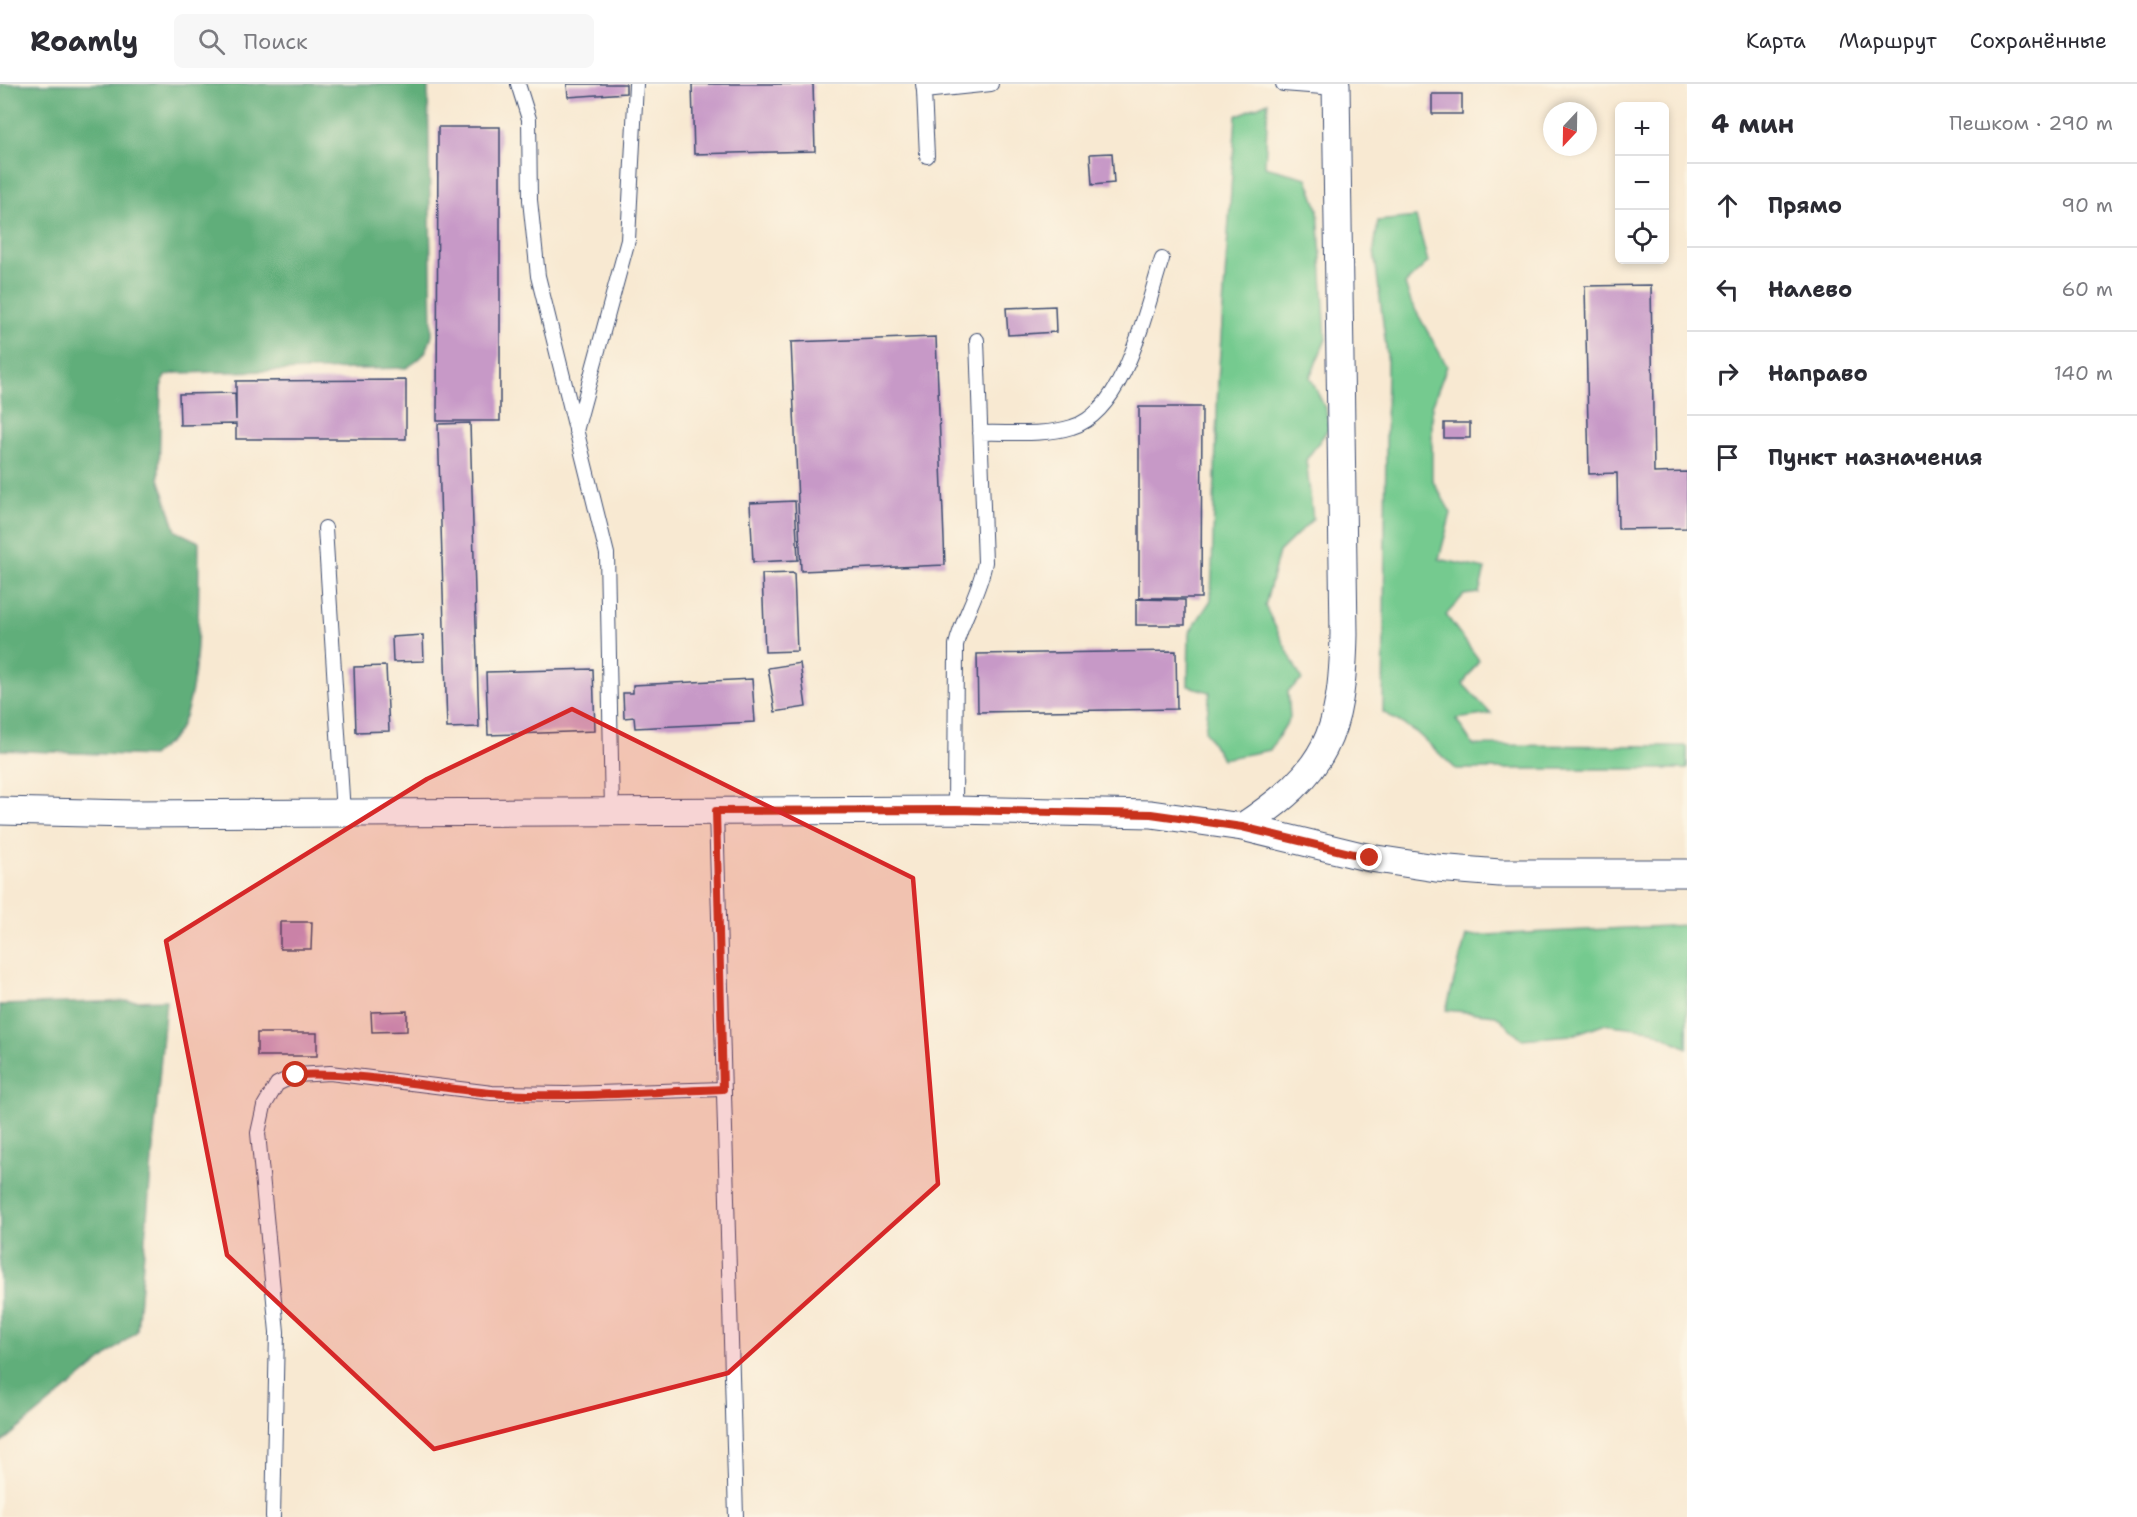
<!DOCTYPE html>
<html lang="ru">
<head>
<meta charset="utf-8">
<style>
	:root { --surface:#fff; --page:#f7f7f7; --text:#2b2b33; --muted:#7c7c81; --line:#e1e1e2 }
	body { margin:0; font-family:"Shantell Sans",sans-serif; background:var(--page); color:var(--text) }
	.controls { position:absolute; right:18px; top:18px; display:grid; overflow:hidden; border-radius:9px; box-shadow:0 3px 9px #0003 }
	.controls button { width:54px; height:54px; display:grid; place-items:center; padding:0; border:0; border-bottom:2px solid var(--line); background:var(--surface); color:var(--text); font:30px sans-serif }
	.compass { position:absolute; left:1543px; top:18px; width:54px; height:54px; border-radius:50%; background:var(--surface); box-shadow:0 3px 9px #0003; rotate:202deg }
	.stop { position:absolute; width:18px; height:18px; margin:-14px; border:4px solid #c8321e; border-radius:50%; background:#fff }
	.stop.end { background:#c8321e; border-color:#fff; box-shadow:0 2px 6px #0008 }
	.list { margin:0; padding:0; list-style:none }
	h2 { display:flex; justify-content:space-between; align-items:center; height:78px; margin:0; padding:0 24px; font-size:26px }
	h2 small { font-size:20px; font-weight:400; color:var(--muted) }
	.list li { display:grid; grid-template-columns:39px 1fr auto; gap:18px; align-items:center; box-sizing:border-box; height:84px; padding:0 24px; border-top:2px solid var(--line) }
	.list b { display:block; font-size:22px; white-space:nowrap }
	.list em { font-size:20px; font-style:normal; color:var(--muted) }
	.icon { flex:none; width:33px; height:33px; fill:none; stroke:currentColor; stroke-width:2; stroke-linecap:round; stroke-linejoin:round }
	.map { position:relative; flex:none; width:1687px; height:1433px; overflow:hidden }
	header { display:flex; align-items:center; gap:36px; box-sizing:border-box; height:84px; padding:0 30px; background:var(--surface); border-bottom:2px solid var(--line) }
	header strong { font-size:28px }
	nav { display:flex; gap:33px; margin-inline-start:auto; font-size:21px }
	.search { width:420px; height:54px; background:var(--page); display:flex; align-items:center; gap:15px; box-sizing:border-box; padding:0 21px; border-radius:9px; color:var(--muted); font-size:22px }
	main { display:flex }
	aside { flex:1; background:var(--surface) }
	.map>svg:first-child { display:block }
</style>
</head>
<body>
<header>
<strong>Roamly</strong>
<div class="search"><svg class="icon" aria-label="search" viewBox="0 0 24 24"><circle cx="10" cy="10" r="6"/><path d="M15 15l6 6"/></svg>Поиск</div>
<nav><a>Карта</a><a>Маршрут</a><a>Сохранённые</a></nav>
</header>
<main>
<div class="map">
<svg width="1687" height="1433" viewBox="0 0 1687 1433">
	<rect width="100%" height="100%" fill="#fcf5e5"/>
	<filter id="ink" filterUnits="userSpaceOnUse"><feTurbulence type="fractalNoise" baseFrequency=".0167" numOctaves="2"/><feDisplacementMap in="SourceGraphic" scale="12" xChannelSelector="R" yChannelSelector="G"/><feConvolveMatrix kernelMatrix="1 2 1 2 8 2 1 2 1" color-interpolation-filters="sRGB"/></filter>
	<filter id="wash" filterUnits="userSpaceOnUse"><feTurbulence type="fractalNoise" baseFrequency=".008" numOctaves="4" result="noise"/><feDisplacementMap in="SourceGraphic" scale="24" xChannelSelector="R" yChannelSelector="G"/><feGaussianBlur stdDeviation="1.35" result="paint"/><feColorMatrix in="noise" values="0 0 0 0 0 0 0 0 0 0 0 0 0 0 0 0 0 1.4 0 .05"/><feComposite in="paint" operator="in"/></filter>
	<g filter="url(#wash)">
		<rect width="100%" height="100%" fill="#f8e9d2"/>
		<path fill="#75ca8f" stroke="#487c76" stroke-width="1.5" d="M1268,18L1265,83L1307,94L1318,125L1326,255L1310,293L1326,326L1329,344L1306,376L1313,435L1279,468L1265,522L1302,596L1288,607L1290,634L1270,666L1222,675L1205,647L1210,608L1188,602L1189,549L1211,516L1218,297L1236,32Z
			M1416,133L1428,178L1405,200L1411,218L1447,282L1432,322V395L1451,429L1439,475L1485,485L1479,509L1464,511L1446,531L1479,576L1463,600L1491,630L1456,635L1473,661L1687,662V685H1456L1416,648L1383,628L1387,271L1374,166L1378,137Z
			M1687,841V964L1652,946L1603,940L1572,951L1521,955L1496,931L1446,926L1466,852Z"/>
		<path fill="#60ae7a" stroke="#3e6e6c" stroke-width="1.5" d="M0,0H428L432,250C428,268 422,275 406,284L176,289L165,292L161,303L159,394L176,447L199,458C198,504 203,614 176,650C171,658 159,665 152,672L0,666Z
			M166,916L137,1247L0,1360V921Z"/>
		<g id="blocks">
			<path fill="#c799c7" d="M567,0H626V9L568,13Z
				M692,0H813L815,67L694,70Z
				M1432,10H1462V30H1432Z
				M438,43H500V337H437Z
				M1112,69L1114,99L1092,101L1090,70Z
				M1651,201L1654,389L1687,388V444L1618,445L1617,389L1589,390L1585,202Z
				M1055,222L1056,248L1008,251L1006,224Z
				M936,253L945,481L801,487L791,258Z
				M406,296V355H236V340L180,341L179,310L235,309L236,336V297Z
				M1139,323H1202L1201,514H1139Z
				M470,339L479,643L447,644L438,340Z
				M1444,339H1470V354H1444Z
				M795,417L798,476L753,478L750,419Z
				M794,489L797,567L765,568L762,490Z
				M1136,515L1185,516V541H1136Z
				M423,551L424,577L393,578L392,553Z
				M1176,567L1177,625L978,628L977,570Z
				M800,579L806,623L775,628L768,584Z
				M386,582L389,647L356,648L354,583Z
				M593,585L595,647L488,651L486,588Z
				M752,595L755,638L635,644L634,633L624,634L623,609H633V601Z
				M280,838H312L311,865H280Z
				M407,927V947L372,948L371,928Z
				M257,949H317V972H257Z"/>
		</g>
	</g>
	<g filter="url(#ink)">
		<use href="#blocks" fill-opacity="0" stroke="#3c4b6f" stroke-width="1.5"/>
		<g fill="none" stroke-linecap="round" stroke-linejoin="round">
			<g stroke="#3c4b6f" stroke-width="16">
				<path id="service" d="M518,0L529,35L530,116L538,192L607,470L612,728
					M923,0L924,7L991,0
					M1283,0L1336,4
					M924,7L927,72
					M576,347L628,156L636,0
					M980,349C1010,348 1044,352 1072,343C1126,327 1146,223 1162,175
					M325,444L343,729
					M955,726L956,561C963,532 980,508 985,478L977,256
					M716,727L736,1433
					M273,1433L277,1248L258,1049L264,1022L277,1000L296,991L330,989L492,1009L566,1010L723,1005"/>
			</g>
			<g stroke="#3c4b6f" stroke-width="29">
				<path id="minor" d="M0,727L132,730L955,726L1151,730L1242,743L1370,774L1436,784L1500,789H1687
					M1242,743C1327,687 1342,651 1344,550L1336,0"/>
			</g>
			<use href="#service" stroke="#fff" stroke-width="14"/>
			<use href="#minor" stroke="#fff" stroke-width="27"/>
		</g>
	</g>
	<g fill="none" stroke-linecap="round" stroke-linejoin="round" filter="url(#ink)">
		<path stroke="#c8321e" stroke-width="8" d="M296,991C361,988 426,1003 491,1009C567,1015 646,1008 723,1005L716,727L955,726L1151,730L1242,743L1370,774"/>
	</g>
	<path fill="#d62828" fill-opacity="0.2" stroke="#d62828" stroke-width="4.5" stroke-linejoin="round" d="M572,625L913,794L938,1100L728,1289L434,1365L227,1171L166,857L427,695Z"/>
</svg>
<div class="controls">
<button>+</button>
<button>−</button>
<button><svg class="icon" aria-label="locate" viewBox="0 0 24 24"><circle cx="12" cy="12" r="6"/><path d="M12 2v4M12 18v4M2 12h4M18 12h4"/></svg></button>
</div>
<svg class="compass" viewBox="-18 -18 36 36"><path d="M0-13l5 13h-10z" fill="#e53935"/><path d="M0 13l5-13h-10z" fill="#7c7c81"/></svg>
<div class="stop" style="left:296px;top:991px"></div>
<div class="stop end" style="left:1370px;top:774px"></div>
</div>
<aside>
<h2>4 мин<small>Пешком · 290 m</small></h2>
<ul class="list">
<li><svg class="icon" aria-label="ahead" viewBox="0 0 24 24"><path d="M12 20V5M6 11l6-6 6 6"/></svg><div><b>Прямо</b></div><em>90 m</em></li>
<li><svg class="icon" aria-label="left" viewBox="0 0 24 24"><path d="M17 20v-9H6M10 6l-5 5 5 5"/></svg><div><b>Налево</b></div><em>60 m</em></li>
<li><svg class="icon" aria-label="right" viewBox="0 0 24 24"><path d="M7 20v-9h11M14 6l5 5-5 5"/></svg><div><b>Направо</b></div><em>140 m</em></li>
<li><svg class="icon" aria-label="arrive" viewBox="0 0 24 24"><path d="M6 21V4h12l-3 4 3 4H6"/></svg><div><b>Пункт назначения</b></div></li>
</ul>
</aside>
</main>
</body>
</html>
